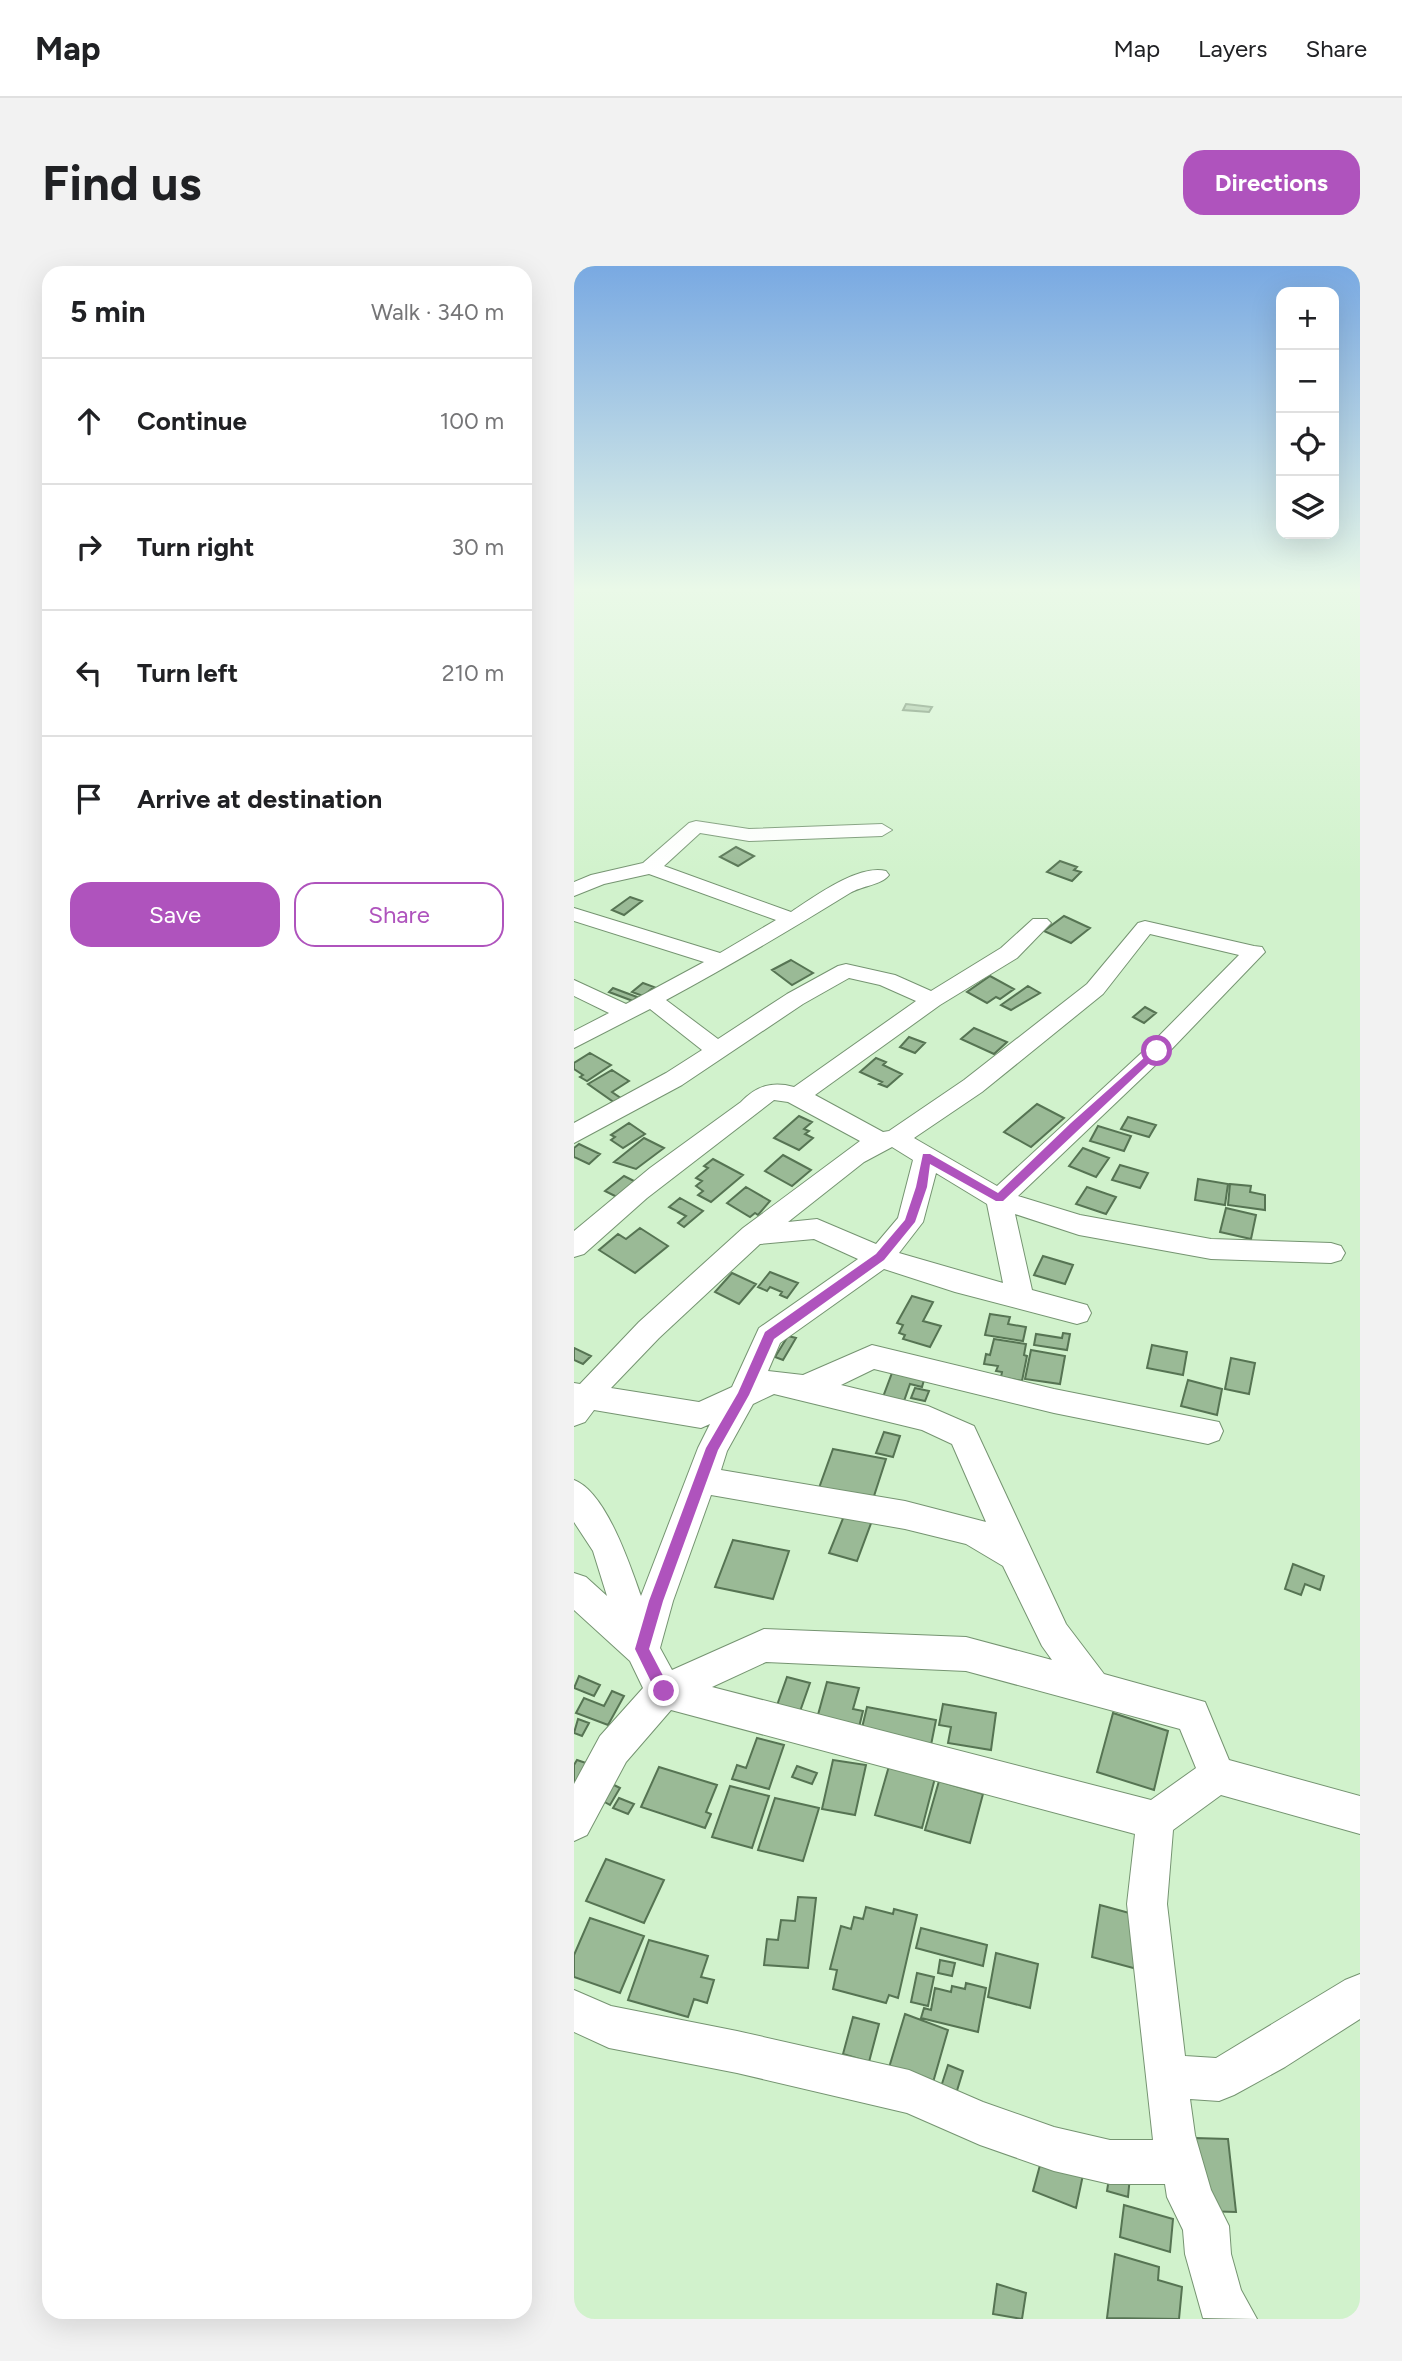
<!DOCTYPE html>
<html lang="en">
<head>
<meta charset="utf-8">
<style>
	:root { --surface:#fff; --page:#f2f2f2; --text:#202124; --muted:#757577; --line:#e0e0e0; --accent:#af53bd }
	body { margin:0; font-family:Figtree,sans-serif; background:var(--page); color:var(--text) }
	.controls { position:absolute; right:21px; top:21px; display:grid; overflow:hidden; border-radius:14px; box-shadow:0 7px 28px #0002 }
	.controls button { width:63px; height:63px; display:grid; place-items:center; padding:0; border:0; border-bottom:2px solid var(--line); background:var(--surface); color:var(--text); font:35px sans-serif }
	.stop { position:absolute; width:21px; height:21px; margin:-16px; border:5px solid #af53bd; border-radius:50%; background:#fff }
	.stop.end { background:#af53bd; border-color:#fff; box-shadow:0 2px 7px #0008 }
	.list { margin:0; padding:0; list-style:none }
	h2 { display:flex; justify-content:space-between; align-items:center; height:91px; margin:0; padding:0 28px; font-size:30px }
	h2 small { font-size:23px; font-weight:400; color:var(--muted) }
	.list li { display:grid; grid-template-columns:46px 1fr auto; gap:21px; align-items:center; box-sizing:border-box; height:126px; padding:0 28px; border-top:2px solid var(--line) }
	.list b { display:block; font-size:26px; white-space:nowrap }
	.list em { font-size:23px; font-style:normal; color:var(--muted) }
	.actions { display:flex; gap:14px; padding:21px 28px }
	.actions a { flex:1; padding:16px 0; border:2px solid var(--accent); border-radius:21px; text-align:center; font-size:24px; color:var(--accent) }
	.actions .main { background:var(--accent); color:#fff }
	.icon { flex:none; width:38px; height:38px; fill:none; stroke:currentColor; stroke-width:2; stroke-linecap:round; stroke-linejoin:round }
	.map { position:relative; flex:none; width:786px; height:2053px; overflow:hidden; border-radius:21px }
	header { display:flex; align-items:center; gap:42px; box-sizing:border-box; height:98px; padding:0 35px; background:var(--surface); border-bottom:2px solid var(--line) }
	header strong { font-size:33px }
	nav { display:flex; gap:38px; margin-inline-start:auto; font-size:24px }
	.intro { display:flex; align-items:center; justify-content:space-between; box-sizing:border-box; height:168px; padding:0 42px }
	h1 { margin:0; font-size:49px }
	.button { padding:18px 32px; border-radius:21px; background:var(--accent); color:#fff; font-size:24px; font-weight:700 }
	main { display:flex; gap:42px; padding:0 42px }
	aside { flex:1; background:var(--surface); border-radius:21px; box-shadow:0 7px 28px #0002 }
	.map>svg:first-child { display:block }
</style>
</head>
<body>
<header>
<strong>Map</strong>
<nav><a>Map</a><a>Layers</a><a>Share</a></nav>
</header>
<div class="intro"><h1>Find us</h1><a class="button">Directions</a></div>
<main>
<aside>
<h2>5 min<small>Walk · 340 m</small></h2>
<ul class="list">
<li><svg class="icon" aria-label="ahead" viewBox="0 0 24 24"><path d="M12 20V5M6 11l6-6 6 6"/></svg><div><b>Continue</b></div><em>100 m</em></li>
<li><svg class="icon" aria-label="right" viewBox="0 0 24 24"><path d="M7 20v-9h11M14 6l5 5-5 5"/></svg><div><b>Turn right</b></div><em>30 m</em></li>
<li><svg class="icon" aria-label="left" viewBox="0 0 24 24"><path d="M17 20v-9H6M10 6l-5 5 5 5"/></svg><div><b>Turn left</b></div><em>210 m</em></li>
<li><svg class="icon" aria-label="arrive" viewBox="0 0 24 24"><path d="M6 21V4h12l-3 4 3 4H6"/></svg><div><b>Arrive at destination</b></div></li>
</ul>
<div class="actions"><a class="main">Save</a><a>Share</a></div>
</aside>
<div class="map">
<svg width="786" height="2053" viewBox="0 0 786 2053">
	<rect width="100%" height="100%" fill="#d1f2cc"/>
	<path fill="#9aba96" stroke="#567453" stroke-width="2" d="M332,438L358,441L355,446L329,444Z
		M162,581L180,590L164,600L146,591Z
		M486,595L503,601L500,604L507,606L498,615L473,606Z
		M56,631L68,635L50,649L38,644Z
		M490,650L516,662L497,677L470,665Z
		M217,694L239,707L218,719L198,704Z
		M416,710L440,723L426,733L422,731L413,737L393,726Z
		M69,717L80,721L69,730L58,726Z
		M454,720L466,727L437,744L427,739Z
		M39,722L63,731L59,735L35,726Z
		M571,741L582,747L570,757L559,751Z
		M400,762L433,776L420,788L387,773Z
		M335,771L351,777L341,787L326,781Z
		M16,787L37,799L13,815L6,811L9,809L0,803V797Z
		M302,792L312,796L309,799L328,808L313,821L305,818L308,816L286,806Z
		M38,804L55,815L38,826L48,833L41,837L14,818Z
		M463,838L490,852L457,881L430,866Z
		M225,850L238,856L230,863L235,865L231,868L239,872L225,884L200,872Z
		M554,851L582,859L575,871L547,863Z
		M55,857L71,868L49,882L37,874L41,871L37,869Z
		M524,860L557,870L550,885L516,875Z
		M70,872L90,882L62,903L40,896Z
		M5,878L26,888L15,898L0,891V882Z
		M509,882L535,892L522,911L495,900Z
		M209,889L237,904L218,920L191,905Z
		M139,893L169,909L137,936L124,929L129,925L122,920L128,915L122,912L134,902L130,900Z
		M546,899L574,907L566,922L538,914Z
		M50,910L62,916L43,931L31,925Z
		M624,913L654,918L651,939L621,934Z
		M656,918L677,920L676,926L691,929V944L654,939Z
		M172,921L196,935L184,949L181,947L176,951L153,937Z
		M513,921L542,931L532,948L502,938Z
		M106,932L129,945L110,961L104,957L112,950L95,941Z
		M652,942L682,949L677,973L646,966Z
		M66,962L94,980L61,1007L25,984L44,968L52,973Z
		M469,990L499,999L491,1018L460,1009Z
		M196,1006L224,1017L213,1032L206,1029L208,1026L196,1021L193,1025L184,1021Z
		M158,1007L182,1018L165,1038L141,1026Z
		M338,1030L359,1036L349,1055L367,1060L356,1081L329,1073L331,1069L325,1067L329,1059L323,1057Z
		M416,1048L436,1051L434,1058L452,1061L449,1075L411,1069Z
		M489,1067L496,1068L493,1084L460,1079L462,1068L488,1072Z
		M214,1070L222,1072L209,1094L201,1091Z
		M420,1073L452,1078L450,1089L453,1090L448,1115L427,1111L428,1106L422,1105L424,1100L410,1098L412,1088L416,1089Z
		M578,1079L613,1086L609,1109L573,1102Z
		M0,1082L17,1090L9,1098L0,1094Z
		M457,1084L491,1090L486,1118L451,1113Z
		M657,1092L681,1097L675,1128L651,1123Z
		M318,1107L350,1114L348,1121L336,1118L330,1135L309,1131Z
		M614,1114L648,1123L643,1149L607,1140Z
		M341,1122L355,1125L351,1135L337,1132Z
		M310,1166L326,1170L319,1191L302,1187Z
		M259,1183L312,1193L299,1233L245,1222Z
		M272,1245L299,1252L283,1295L255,1287Z
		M159,1274L215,1285L199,1333L141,1321Z
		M719,1298L750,1310L746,1324L731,1318L727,1329L711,1323Z
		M5,1410L26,1419L20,1430L0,1422Z
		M213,1411L236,1417L224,1451L201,1445Z
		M253,1416L285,1422L279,1443L289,1445L284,1465L242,1456Z
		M38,1425L50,1430L34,1459L2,1447L10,1432L30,1440Z
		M369,1438L422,1447L417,1484L374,1477L377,1461L365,1459Z
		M293,1441L362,1454L357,1479L287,1466Z
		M539,1447L594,1465L580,1524L523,1506Z
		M4,1453L15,1457L8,1470L0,1467Z
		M183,1472L210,1479L195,1523L158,1513L163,1499L172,1502Z
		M3,1494L15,1498L0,1519V1499Z
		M259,1494L292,1499L281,1549L248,1543Z
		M223,1500L243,1507L238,1518L218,1511Z
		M315,1500L361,1512L348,1562L301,1549Z
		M85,1501L143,1519L132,1546L137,1548L131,1562L67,1541Z
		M365,1515L409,1528L396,1577L351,1564Z
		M38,1518L46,1522L36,1539L27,1534Z
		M156,1520L195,1530L178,1582L138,1571Z
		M45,1532L60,1538L54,1548L39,1542Z
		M201,1532L245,1542L229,1595L184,1584Z
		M32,1593L90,1614L70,1657L12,1635Z
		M224,1631L242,1632L234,1702L190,1699L193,1673L204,1674L207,1654L221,1655Z
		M526,1639L570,1651L563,1703L518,1691Z
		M292,1641L319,1648L320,1643L343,1649L324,1732L315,1729L312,1737L259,1723L263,1704L256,1703L267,1660L277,1663L280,1651L289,1653Z
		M16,1652L70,1670L46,1727L0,1711V1689Z
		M347,1662L413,1679L409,1700L342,1682Z
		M75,1674L134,1690L127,1711L140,1714L133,1737L120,1733L114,1751L54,1734Z
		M422,1687L464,1698L456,1742L414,1731Z
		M366,1694L381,1697L378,1710L364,1707Z
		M343,1707L360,1711L354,1740L337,1736Z
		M392,1717L412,1722L404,1766L347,1752L350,1742L357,1744L361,1722L377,1726L378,1720L391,1723Z
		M331,1748L374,1764L358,1820L314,1805Z
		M279,1751L305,1758L295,1796L269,1788Z
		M374,1799L389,1805L381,1831L366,1824Z
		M621,1872L654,1873L662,1946L627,1945Z
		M469,1888L510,1904L502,1942L459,1925Z
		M536,1906L556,1910L554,1931L533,1925Z
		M550,1939L599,1953L596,1986L546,1971Z
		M541,1988L585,2001L584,2014L608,2021L605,2053L533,2052Z
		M423,2018L452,2027L448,2053L419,2048Z"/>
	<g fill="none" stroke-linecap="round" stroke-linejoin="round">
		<g stroke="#759471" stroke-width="2">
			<path id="minor" d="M122,555L175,563L308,558L318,564L308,570L175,575L126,567L90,600L217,646C240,631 284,598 312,605L315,609C308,619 287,620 276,627C216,664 155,700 92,734L144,773L213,728L264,700L272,698L321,709L357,725L427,682L459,653H473L477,657L443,692L366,739L241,829L309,866L315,865L390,814L513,718L564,657L571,655L680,680L688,681L691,686L591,790L444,930L506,949L637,973L757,977L767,980L771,987L767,994L757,997L637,993L505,969L441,948L458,1024L513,1039L517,1047L513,1055L503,1058L381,1026L310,1003L206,1077L194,1105L229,1109L298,1079L480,1123L645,1156L649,1165L645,1174L634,1178L480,1147L300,1103L267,1119L354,1140L400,1160L492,1358L530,1408L631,1436L655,1494L786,1530V1568L647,1529L599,1564L593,1638L611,1790L642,1792L771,1714L786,1708V1753L711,1801L660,1829L645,1835L616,1833L621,1869L637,1924L655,1960L657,1988L667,2024L683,2053L629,2052L611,1988L609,1964L593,1931L591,1918H536L480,1905L406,1879L333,1847L163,1807L35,1782L0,1766V1724L37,1740L163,1765L335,1804L409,1836L480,1861L536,1874H579L553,1638L561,1568L97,1444L52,1496L13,1569L0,1575V1518L26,1470L69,1422L56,1395L0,1344V1307L12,1311L33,1330L19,1285L0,1256V1214C32,1226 56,1299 67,1330L124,1182L136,1158L127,1162L20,1144L11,1156L0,1160V1117L6,1118L65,1056L169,962L286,875L214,836L200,834L73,932L10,988L0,991V965L76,902L167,836C182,820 198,815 220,821L342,735L306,719L275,712L229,738L108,819L0,877V857L92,807L128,784L76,743L0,782V765L35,747L0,730V714L52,738L130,696L0,655V642L146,687L202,654L75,608L30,618L0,630V616L17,609L69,597L115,557ZM576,668L665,689L575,780L423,920L340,872L408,826L529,728ZM318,881L339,894L324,952L302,978L243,953L214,956L290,896ZM362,907L413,938L429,1017L325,987L349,956ZM240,973L284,993L185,1062L158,1121L125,1136L37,1122L85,1072L186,978ZM200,1128L348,1164L378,1178L412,1256L331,1235L147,1204L153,1185L179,1138ZM137,1229L331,1263L392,1278L429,1300L468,1380L478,1394L392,1371L190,1363L98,1404L86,1382L99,1335ZM192,1396L392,1405L606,1463L622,1502L577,1534L138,1421Z"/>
		</g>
		<use href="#minor" fill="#fff" fill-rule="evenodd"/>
	</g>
	<linearGradient id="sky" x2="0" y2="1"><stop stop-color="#79a9e2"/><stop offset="0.53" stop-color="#eaf9e8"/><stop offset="1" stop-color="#eaf9e8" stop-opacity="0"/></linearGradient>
	<rect width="786" height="610" fill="url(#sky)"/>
	<path fill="#af53bd" d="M580,783L588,785L429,935H422L356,898L353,921L341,956L310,994L200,1073L175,1129L144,1184L89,1335L75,1383L97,1425L90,1432L84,1430L61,1383L75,1335L132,1182L164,1127L191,1066L302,988L331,954L342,921L349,888H356L424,927L497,857Z"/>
</svg>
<div class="controls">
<button>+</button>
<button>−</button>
<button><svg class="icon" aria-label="locate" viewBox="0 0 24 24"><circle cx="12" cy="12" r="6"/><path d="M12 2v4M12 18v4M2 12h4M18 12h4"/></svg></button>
<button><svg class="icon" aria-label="layers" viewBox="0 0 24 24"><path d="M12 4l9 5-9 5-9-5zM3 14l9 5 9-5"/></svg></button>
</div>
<div class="stop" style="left:583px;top:785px"></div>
<div class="stop end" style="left:90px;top:1425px"></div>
</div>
</main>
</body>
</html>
